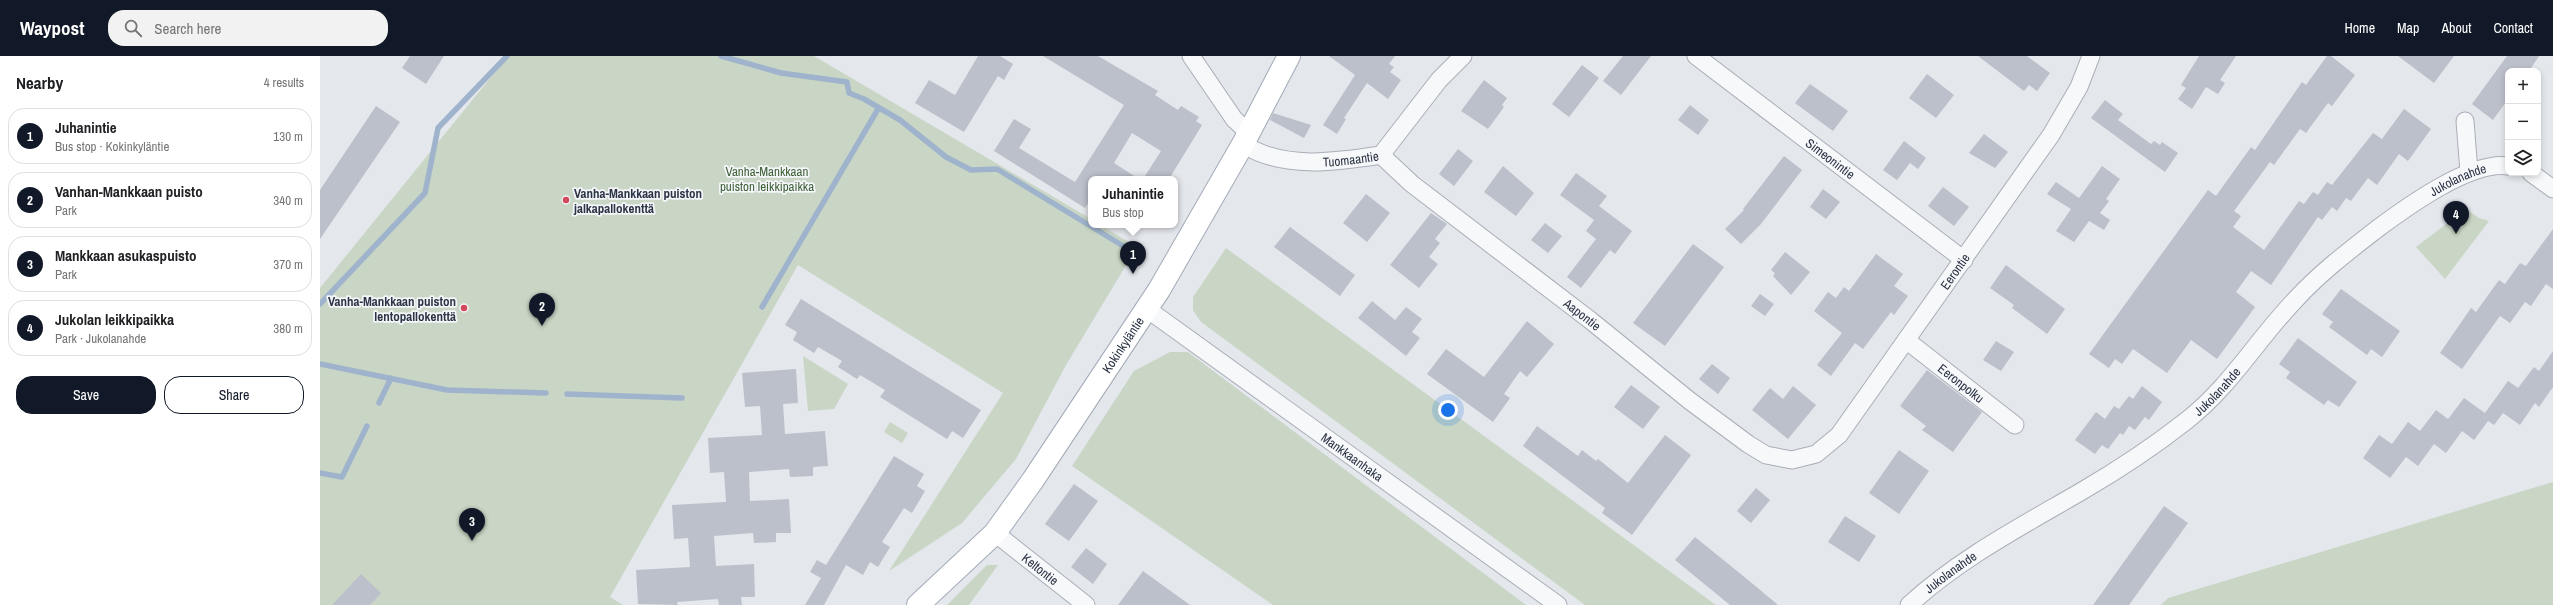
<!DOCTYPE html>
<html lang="en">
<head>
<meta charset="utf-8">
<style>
	:root { --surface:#fff; --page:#f2f2f2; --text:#202124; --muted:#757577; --line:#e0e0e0; --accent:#111827 }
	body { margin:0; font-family:"Archivo Narrow",sans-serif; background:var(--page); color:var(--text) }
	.controls { position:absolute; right:12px; top:12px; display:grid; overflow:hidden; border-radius:8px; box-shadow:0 2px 6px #0003 }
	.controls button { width:36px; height:36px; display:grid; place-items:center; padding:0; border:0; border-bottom:1px solid var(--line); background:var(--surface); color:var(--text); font:20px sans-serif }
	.you { position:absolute; left:1128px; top:354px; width:14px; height:14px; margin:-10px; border:3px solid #fff; border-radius:50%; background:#1a73e8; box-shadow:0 0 0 6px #1a73e833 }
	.badge { display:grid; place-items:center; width:26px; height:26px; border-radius:50%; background:var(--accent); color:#fff; font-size:13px; font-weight:700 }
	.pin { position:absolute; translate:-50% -33px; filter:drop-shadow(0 1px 2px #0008) }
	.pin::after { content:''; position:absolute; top:21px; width:14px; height:12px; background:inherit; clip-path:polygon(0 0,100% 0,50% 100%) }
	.popup { position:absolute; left:768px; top:120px; width:90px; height:52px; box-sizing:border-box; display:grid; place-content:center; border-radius:8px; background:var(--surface); filter:drop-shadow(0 1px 3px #0005); font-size:13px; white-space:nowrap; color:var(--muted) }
	.popup b { font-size:15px; color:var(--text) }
	.popup::after { content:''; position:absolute; left:50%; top:100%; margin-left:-8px; border:8px solid transparent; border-top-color:var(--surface) }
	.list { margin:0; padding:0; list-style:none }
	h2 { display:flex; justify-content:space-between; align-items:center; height:52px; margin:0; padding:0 16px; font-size:17px }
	h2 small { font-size:13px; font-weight:400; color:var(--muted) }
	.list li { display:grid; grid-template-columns:26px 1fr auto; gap:12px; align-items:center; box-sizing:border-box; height:56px; margin:0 8px 8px; padding:0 8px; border:1px solid var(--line); border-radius:16px }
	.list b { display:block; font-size:15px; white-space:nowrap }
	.list p { margin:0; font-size:13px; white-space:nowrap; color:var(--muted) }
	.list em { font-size:13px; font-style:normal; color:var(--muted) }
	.actions { display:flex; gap:8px; padding:12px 16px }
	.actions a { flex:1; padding:9px 0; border:1px solid var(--accent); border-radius:16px; text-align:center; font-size:14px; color:var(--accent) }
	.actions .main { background:var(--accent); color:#fff }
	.icon { flex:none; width:22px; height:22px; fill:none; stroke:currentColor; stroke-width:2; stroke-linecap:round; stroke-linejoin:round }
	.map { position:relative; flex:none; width:2233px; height:549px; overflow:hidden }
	header { display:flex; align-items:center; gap:24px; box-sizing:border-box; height:56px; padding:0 20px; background:var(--accent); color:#fff }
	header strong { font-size:19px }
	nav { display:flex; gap:22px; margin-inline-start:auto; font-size:14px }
	.search { width:280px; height:36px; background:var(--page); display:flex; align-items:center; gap:10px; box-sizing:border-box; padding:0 14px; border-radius:16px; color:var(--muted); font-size:15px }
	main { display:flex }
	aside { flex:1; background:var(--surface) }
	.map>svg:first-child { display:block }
</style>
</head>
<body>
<header>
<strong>Waypost</strong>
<div class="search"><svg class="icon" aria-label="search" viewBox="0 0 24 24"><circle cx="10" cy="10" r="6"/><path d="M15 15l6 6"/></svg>Search here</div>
<nav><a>Home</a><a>Map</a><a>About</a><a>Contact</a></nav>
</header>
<main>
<aside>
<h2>Nearby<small>4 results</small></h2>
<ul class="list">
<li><span class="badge">1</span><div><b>Juhanintie</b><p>Bus stop · Kokinkyläntie</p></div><em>130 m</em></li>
<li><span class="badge">2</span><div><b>Vanhan-Mankkaan puisto</b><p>Park</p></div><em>340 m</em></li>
<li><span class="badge">3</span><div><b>Mankkaan asukaspuisto</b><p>Park</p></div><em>370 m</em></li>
<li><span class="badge">4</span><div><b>Jukolan leikkipaikka</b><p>Park · Jukolanahde</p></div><em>380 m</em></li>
</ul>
<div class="actions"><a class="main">Save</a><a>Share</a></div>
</aside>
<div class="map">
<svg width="2233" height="549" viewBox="0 0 2233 549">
	<rect width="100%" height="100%" fill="#e4e7ec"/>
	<path fill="#c9d6c5" d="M188,0H494L771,163V169H780L817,191L746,309L696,403L642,467L569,515L683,337L478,209L290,541L303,549H0V232Z
		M2146,153L2159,162L2169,165L2125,223L2096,191Z
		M906,192L1396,549H1265L881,266L873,254V241Z
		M850,296H868L1206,549H953L752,410L814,315Z
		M483,300L528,328L514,353L488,355Z
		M570,366L588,377L582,387L564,376Z
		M2233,426V549H1841L1848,542Z
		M667,509H678L649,549H627Z"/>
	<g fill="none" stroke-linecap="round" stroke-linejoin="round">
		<path stroke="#9fb4cc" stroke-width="5.5" d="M401,0L461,17L527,26L529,37L544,43L580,64L626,101L651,114L677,113L813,196
			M0,248L105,137L118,72L187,0
			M442,251L558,53
			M0,308L127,334L226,337
			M247,338L362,342
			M59,347L71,322
			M0,417L22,421L47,370"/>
	</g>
	<path fill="#bbc0ca" d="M90,0H124L106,28L82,12Z
		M658,0H680L693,8L684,24L678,20L644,76L595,47L609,24L635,39Z
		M723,0H778L838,35L835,39L858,54L861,50L879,61L876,65L882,69L849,123H823L841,95L812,77L794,107L819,123H771V143L765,152L674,95L694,63L711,73L699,92L755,126L804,49Z
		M1009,0H1075L1069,8L1074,11L1070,16L1081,24L1068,43L1047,27L1024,62L1026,63L1017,78L1003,69L1035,19Z
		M1303,0H1331L1301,39L1283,25Z
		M1658,0H1707L1730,17L1717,35L1709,29L1704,35Z
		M1879,0H1916L1900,24L1905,27L1898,38L1886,31L1872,53L1858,43L1866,32L1861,29Z
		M2007,0H2011L2035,19L2012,50L2008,47L1986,77L1980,73L1954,109L1950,106L1914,155L1921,160L1913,171L1944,194L1979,145L1984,148L1993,136L1998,139L2007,126L2012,129L2053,77L2062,83L2084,53L2111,73L2088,105L2079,98L2057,129L2048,122L2031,145L2026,142L2017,155L2012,151L2002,164L1998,161L1951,229L1931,215L1916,236L1935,251L1897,303L1871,284L1847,317L1813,293L1802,308L1795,303L1789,312L1769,298L1888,134L1896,140L1931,91L1935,94L1982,26L1986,29Z
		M2078,0H2134L2114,27Z
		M2187,0H2219L2209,15H2188V43L2173,64L2152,48Z
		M1262,9L1279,22L1249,61L1232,48Z
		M1607,18L1634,39L1616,62L1589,42Z
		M1164,24L1187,42L1182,49L1184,51L1168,73L1141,55Z
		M1490,28L1528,55L1513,75L1475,47Z
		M1785,44L1803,58L1798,64L1831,88L1834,85L1840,89L1842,86L1858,97L1845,116L1771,62Z
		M1370,49L1389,64L1378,79L1358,64Z
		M56,50L80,66L0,183V134Z
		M953,57L991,69L984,82L950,64Z
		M1664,78L1688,96L1675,112L1649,97Z
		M1584,85L1606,102L1598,113L1590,107L1577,124L1563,114Z
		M1138,93L1153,105L1134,130L1119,118Z
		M1464,100L1482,114L1441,168L1421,188L1405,173L1424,154L1423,153Z
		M1183,110L1214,137L1196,160L1164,136Z
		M1782,110L1800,123L1786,143L1789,145L1780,157L1790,164L1784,174L1769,165L1754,186L1736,175L1751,153L1727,138L1736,126L1759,142Z
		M1256,117L1287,140L1279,150L1312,175L1295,198L1290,194L1261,232L1247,221L1276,183L1266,175L1274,164L1240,139Z
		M1623,131L1649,151L1634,170L1608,150Z
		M1503,133L1520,146L1506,163L1490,151Z
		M1046,138L1070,157L1047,186L1023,167Z
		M1111,157L1127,168L1115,183L1120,187L1109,201L1118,208L1099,232L1070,209Z
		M1225,167L1242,180L1228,197L1211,184Z
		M970,171L1035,219L1020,240L954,191Z
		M2233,173V233L2226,228L2211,250L2205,246L2190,267L2180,260L2142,313L2120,297L2151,252L2156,256L2179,224L2185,228L2200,207L2206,210Z
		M1373,188L1404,211L1345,290L1313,267Z
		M1465,196L1490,216L1471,239L1453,220L1455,217L1451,214Z
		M1556,198L1583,218L1574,230L1588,240L1574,259L1571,256L1543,293L1535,287L1511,320L1497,309L1522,277L1494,255L1508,236L1516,242L1524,231L1529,235Z
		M1686,209L1745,253L1727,278L1692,252L1694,249L1670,232Z
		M2021,233L2080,275L2062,301L2051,293L2047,299L2009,271L2013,266L2002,258Z
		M1440,238L1454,248L1445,260L1431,250Z
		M481,243L661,354L643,382L632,375L627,383L560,341L565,334L540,319L537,323L518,311L522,305L498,291L494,297L473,284L477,276L465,269Z
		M1052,245L1075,264L1086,251L1102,263L1092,276L1100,282L1086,300L1038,262Z
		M1207,265L1234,288L1207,321L1200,315L1184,338L1190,342L1173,366L1107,318L1126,293L1164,321Z
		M1978,282L2037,326L2019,351L2008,344L2004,349L1966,322L1970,316L1959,308Z
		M1676,285L1694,296L1681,315L1663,304Z
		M2233,295V331L2219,351L2215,347L2200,369L2183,357L2174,369L2168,365L2154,384L2142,375L2126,397L2114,388L2098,410L2086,401L2070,422L2043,402L2059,379L2072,388L2088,366L2100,375L2116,354L2128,363L2144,342L2165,357L2188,325L2198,332L2214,311L2219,315Z
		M1392,308L1410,322L1398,338L1379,323Z
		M476,313L478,347L463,348L465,378L505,375L508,410L493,411V420L470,421L469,413L429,416L430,445L469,443L471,477H456V486L434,487L433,477L394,480L396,510L434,508L435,541H421L422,549H399L398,543L357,546L358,549L318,548L316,514L370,511L368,482L354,483L352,449L406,446L404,416L390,417L388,382L442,379L440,350L425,351L422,317Z
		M1607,314L1662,356L1633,396L1602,374L1606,370L1580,350Z
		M1311,329L1340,351L1323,373L1294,351Z
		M1473,330L1496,349L1468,383L1432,354L1450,332L1463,343Z
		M1822,330L1842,346L1829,364L1825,361L1815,374L1809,370L1803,379L1800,377L1788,393L1782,389L1775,398L1755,384L1776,356L1785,363L1794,350L1799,353L1809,340L1813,343Z
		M1217,370L1258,400L1262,394L1276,405L1278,403L1308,427L1345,379L1371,399L1312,479L1282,457L1285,452L1203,390Z
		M1579,394L1609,415L1579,458L1549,437Z
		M574,400L604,418L597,430L605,435L592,457L584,452L562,486L570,491L558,511L550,506L543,519L526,509L504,549H485L501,522L490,516L497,504L506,509Z
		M754,428L778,445L749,485L725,468Z
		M1436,432L1450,444L1431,467L1417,455Z
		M1844,450L1868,467L1809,549H1773Z
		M1525,460L1556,480L1539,506L1508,486Z
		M1375,481L1433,528L1458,549H1410L1355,504Z
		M766,492L787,508L773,528L751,511Z
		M823,515L870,549H798Z
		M41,518L61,537L50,549H12Z"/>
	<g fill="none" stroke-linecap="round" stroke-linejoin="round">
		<g stroke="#a9aeb7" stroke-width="19">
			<g id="minor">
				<path d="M871,0L914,63L929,77"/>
				<path id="s1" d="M1376,0L1644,204"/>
				<path d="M2145,65L2149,116"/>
				<path id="s2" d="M923,88C963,114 1016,106 1061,99L1119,24L1143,0"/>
				<path id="s3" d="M1061,99L1092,128L1270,264L1370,345L1428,388L1446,399L1472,404L1496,398L1519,379L1731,79L1759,31L1771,0"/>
				<path d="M2211,117L2233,133"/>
				<path id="s4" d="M827,253L1238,549"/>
				<path id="s5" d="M1586,284L1695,369"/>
				<path id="s6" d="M675,477L766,549"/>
				<path id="s7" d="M1589,549C1640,502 1702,470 1762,435C1798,414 1833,391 1866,365C1911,330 1938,282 1977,242C2001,216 2030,194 2057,173C2088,150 2150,105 2188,110"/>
			</g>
		</g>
		<g stroke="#a3abb8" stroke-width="24">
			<g id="major">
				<path id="s8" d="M598,549L675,477L713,424L839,234L923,88L969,0"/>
			</g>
		</g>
		<use href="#minor" stroke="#f7f8fa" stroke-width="17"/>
		<use href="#major" stroke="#fff" stroke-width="22"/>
	</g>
	<g fill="#d1495b" stroke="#f4f6f9" stroke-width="1.5">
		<circle cx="246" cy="144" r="4"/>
		<circle cx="144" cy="252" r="4"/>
	</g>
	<g text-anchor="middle" stroke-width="3.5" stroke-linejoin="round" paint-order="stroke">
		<g font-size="13" fill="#2b3445" stroke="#f4f6f9">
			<text dy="5" stroke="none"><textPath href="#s2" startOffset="111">Tuomaantie</textPath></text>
			<text dy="5" stroke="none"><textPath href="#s1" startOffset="169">Simeonintie</textPath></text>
			<text dy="5" stroke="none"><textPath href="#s7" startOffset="700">Jukolanahde</textPath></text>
			<text dy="5" stroke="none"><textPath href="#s3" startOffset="770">Eerontie</textPath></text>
			<text dy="5" stroke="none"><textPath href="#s3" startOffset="257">Aapontie</textPath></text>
			<text dy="5" stroke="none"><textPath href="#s8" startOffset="333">Kokinkyläntie</textPath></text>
			<text dy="5" stroke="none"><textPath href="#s5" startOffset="70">Eeronpolku</textPath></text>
			<text dy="5" stroke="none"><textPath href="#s7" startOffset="376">Jukolanahde</textPath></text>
			<text dy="5" stroke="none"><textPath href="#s4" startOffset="253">Mankkaanhaka</textPath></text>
			<text dy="5" stroke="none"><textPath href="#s6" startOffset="58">Keltontie</textPath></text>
			<text dy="5" stroke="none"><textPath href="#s7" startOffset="53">Jukolanahde</textPath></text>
		</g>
		<g font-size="13" fill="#3f6138" stroke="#f4f6f9">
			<text x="447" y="120">Vanha-Mankkaan<tspan x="447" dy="15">puiston leikkipaikka</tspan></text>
		</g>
		<g font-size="13" font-weight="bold" fill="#2b3445" stroke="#f4f6f9" text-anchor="start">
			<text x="254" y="142">Vanha-Mankkaan puiston<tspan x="254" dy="15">jalkapallokenttä</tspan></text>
			<text x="136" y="250" text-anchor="end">Vanha-Mankkaan puiston<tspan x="136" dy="15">lentopallokenttä</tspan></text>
		</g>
	</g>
</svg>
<div class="controls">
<button>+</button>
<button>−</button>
<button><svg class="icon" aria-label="layers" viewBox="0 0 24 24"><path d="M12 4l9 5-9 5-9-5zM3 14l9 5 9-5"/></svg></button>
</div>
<div class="you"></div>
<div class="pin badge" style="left:813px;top:218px">1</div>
<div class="popup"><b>Juhanintie</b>Bus stop</div>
<div class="pin badge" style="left:222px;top:270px">2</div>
<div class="pin badge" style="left:152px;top:485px">3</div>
<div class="pin badge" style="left:2136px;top:178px">4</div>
</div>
</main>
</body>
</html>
